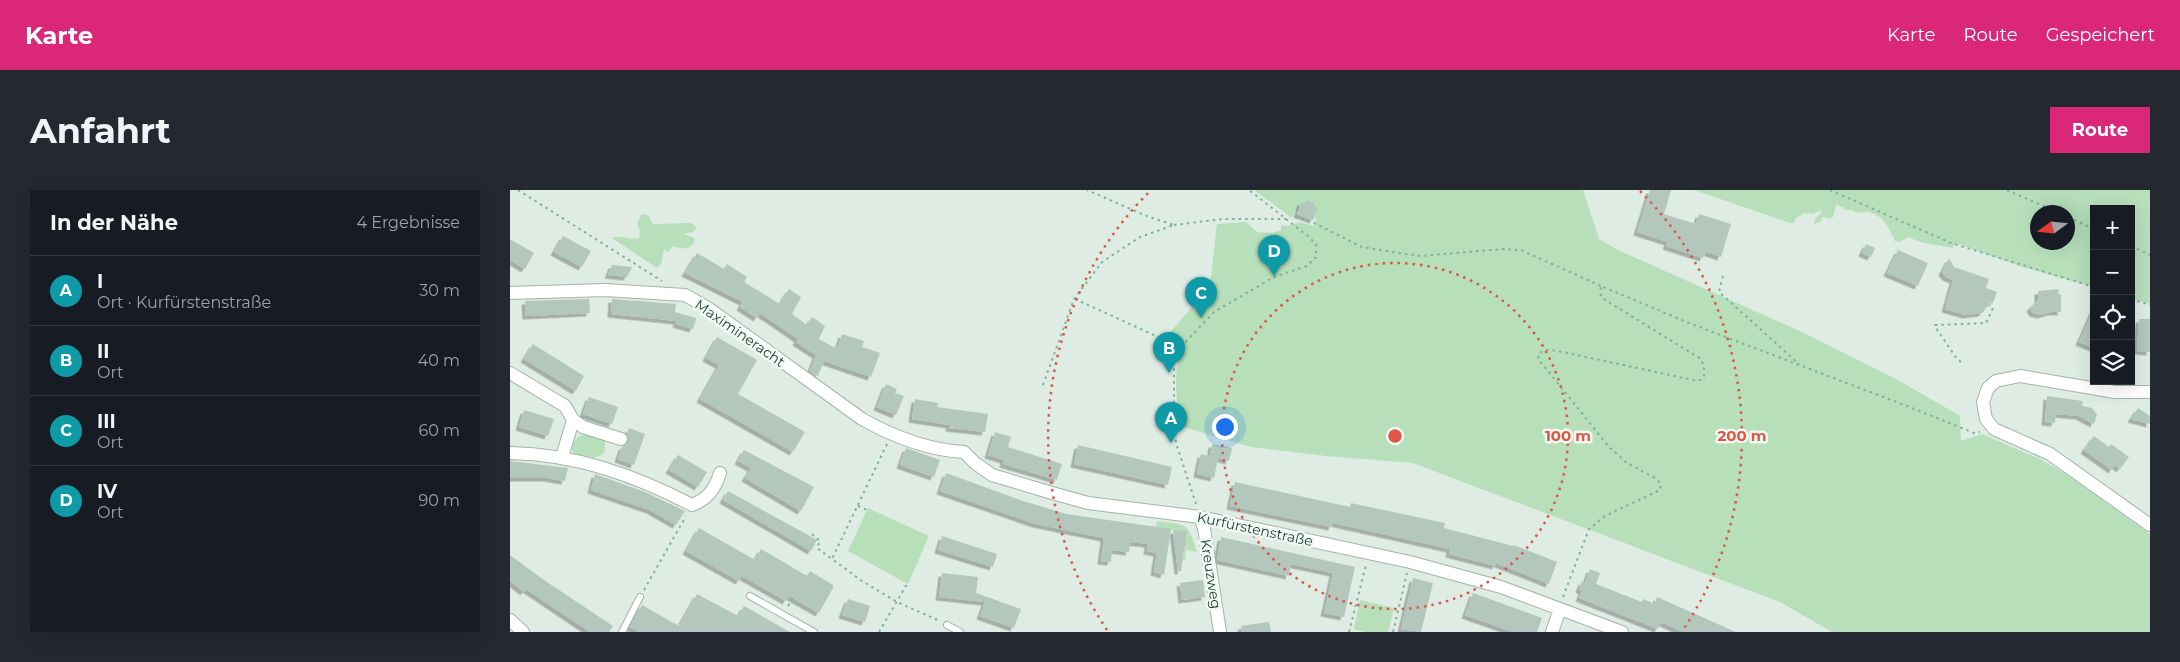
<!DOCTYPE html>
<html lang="de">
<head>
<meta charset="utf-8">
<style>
	:root { --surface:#171b24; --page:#242831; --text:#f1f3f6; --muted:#9ea1a6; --line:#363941; --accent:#db2777 }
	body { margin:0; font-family:Montserrat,sans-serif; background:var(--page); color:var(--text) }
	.controls { position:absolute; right:15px; top:15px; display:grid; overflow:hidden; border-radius:0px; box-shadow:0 5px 20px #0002 }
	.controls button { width:45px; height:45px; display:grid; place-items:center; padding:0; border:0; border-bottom:1px solid var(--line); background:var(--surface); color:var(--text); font:25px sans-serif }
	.compass { position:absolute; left:1520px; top:15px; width:45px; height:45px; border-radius:50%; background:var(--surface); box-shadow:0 5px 20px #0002; rotate:255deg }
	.you { position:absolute; left:714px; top:236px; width:18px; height:18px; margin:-12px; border:4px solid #fff; border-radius:50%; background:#1a73e8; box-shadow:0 0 0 8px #1a73e833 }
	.badge { display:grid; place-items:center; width:32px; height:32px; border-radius:50%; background:var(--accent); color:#fff; font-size:16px; font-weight:700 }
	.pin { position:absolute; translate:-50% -41px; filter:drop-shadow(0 1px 2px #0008) }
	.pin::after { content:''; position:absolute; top:26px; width:18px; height:15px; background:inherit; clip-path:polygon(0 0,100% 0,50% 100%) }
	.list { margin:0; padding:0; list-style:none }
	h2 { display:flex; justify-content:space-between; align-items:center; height:65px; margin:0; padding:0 20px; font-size:21px }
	h2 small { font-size:16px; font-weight:400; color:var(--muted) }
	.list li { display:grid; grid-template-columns:32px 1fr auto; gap:15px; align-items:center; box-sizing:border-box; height:70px; padding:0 20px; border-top:1px solid var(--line) }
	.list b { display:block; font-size:19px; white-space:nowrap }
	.list p { margin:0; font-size:16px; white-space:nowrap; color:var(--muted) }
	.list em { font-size:16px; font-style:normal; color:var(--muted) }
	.icon { flex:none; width:28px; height:28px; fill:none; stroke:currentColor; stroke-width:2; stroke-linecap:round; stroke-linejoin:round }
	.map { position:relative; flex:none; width:1640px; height:442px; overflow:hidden; border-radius:0px }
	header { display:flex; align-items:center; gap:30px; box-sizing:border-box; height:70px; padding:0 25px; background:var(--accent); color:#fff }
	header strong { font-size:24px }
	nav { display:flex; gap:28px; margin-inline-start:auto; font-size:18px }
	.intro { display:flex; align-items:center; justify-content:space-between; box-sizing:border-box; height:120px; padding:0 30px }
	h1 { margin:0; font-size:35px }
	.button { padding:12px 22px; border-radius:0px; background:var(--accent); color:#fff; font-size:18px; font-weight:700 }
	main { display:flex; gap:30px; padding:0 30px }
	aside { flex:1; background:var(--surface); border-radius:0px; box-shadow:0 5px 20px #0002 }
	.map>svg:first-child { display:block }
</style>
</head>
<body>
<header>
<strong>Karte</strong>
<nav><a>Karte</a><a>Route</a><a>Gespeichert</a></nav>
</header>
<div class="intro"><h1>Anfahrt</h1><a class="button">Route</a></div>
<main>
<aside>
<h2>In der Nähe<small>4 Ergebnisse</small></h2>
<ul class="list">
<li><span class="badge" style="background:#0f9aa8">A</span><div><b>I</b><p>Ort · Kurfürstenstraße</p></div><em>30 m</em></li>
<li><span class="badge" style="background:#0f9aa8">B</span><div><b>II</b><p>Ort</p></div><em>40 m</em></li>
<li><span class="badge" style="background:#0f9aa8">C</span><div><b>III</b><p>Ort</p></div><em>60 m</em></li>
<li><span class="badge" style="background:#0f9aa8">D</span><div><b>IV</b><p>Ort</p></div><em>90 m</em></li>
</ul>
</aside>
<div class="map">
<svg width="1640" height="442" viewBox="0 0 1640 442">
	<defs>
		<filter id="shadow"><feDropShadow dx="-3.5" dy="3.5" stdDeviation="0" flood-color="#0004"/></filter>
	</defs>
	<rect width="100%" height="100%" fill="#dfece4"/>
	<path fill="#b6dfba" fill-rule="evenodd" d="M744,0H1073L1089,49L1108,60L1292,142L1388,190L1450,226L1451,251L1472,244L1530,269L1556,284L1640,344V442H1322L1270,412L903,273L816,266L741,257L667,235C670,210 660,186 672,163L657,146L700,96L707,34L736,32L747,42L762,43L771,40V35L778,36L790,32L804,36L807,29L804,28L807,18L804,16L805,13L796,10L795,13L791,12L788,22L785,21L782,28Z
		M1184,0H1640V114L1621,108V19H1584V97L1512,77L1446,53L1442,58C1427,54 1412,55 1399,47L1389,52L1385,51C1379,38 1373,24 1357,22C1351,22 1348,24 1342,20H1335L1333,17L1326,15L1323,27L1320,29L1313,27L1310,32L1304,34L1305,29L1311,23V20L1303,24L1294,23L1286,28L1283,34ZM1528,22H1558V52H1528Z
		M132,24L138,25L143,34L180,33L187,37L183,42L173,44L185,48C183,60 172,60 163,56L158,62L154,59L151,74L147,78L102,48C112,44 118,51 129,48L130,41L127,34Z
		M78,242L95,250V261L92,265L84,268L64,264L60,256L68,247Z
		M358,318L419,346L398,394L338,361Z
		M647,331C677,335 678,332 687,362L676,360L675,371L673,370L676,342L646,337Z
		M850,410L884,418L878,442H855L844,439Z"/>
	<path fill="#b4c7bd" filter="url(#shadow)" d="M1140,0H1161L1154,24L1186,34L1189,24L1221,34L1211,67L1196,62L1193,68L1156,56L1158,52L1127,42Z
		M796,10L805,13L804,16L808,18L803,30L787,24L791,12L795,13Z
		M53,46L81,61L72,77L44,62Z
		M0,49L24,63L15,79L0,70Z
		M1356,54L1365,58L1361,67L1352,63Z
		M1388,60L1418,73L1408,96L1377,83Z
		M187,63L214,79L217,74L237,87L234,92L270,114L279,99L291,107L282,124L297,135L302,127L315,136L309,149L327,159L332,144L354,151L352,157L370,163L361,187L314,171L308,186L303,184L300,181L306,165L286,152L288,149L250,123L247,128L230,117L233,112L175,83Z
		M1439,68L1444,77L1479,89L1476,98L1487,102L1483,113H1480L1472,123L1456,125L1435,119L1443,90L1436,87L1432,82Z
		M102,75L122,77L117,87L98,85Z
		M1549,99L1548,104L1551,105V122H1541L1531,125L1523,123L1520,118L1528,110V101Z
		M79,109L80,123L16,126L15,111Z
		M102,109L166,114L165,122L186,128L185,133L183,139L166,134L167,131L101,124Z
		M1584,118V158L1569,152Z
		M1629,129H1640V162L1627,161Z
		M207,147L247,170L228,204L295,242L283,262L190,209L209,175L196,168Z
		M23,154L74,186L66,201L14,169Z
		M376,194L387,199L385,203L394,206L386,225L367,217Z
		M1537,206L1573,211L1572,216L1582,218L1587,225L1584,234L1569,226L1546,224L1545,233L1535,232Z
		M79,207L108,217L102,234L73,224Z
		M405,209L428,213L427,217L478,224L475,242L439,238L440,235L402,229Z
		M1628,218L1640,226V234L1621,229Z
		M14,220L44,229L38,246L9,237Z
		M119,238L135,244L124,275L108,269L112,257L119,252L117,244Z
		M485,242L501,247L498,257L552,274L547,290L493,274L494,270L478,265Z
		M1584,246L1599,257L1601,254L1619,267L1610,279L1605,275L1602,280L1574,260Z
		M702,254L722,258L719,271L708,268L704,288L687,284L691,264L700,266Z
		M568,255L662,277L658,295L564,274Z
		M396,258L430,270L424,287L390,275Z
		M234,260L304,297L291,321L235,288L241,278L228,271Z
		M168,265L197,282L188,297L159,280Z
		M0,271L58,278L55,291L37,288H0Z
		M436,283L513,311L556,324L661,339L654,385L644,382L647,363L637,361L638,354L620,352L619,362L602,360L601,372L591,371L594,348L526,334L430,301Z
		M85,284L135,302L175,321L166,335L140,320L81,300Z
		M725,292L840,317L841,313L935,333L934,338L1003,356L1004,355L1047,372L1039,394L986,373V376L939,364L940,359L823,333L822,337L720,316Z
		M218,301L307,350L301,361L213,310Z
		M189,338L245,370L251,359L297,386L300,381L323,395V398L309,423L279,406L276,411L232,386L229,391L176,361Z
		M663,340L677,341L671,381H668Z
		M432,346L487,364L483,377L428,360Z
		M711,347L845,377L834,427L814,423L823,383L781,374L779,386L707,370Z
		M0,365L34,390L103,436L99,442H80L16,399L14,402L0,391Z
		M1080,379L1090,383L1086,394L1132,412L1133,409L1145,414L1147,407L1226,442H1173L1151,432L1148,439L1069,408L1072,401L1069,399L1072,391L1075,393Z
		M432,383L468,387L466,403L511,419L504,438L470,426L475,412L429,407Z
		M903,388L923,393L911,442L891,439Z
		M693,390L695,407L672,410L670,393Z
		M963,403L1032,428L1027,442H1003L955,425Z
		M187,404L228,426L234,416L280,442H129L120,437L132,415L169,436Z
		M338,409L360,416L355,432L332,425Z
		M759,432L761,442H732L731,436Z"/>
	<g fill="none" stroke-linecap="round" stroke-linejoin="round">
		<g stroke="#a2b4aa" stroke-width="8">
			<path id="lane" d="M240,406L304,442
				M437,435L450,442
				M112,442L130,407"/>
		</g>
		<g stroke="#a2b4aa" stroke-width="14">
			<path id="street" d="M0,103L95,100L175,105L198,118L352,229C384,247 417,260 454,262L465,273L482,285L542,303L578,313L690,327L900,372L991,397L1112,442
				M0,183L55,216L63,230
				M1640,202H1605L1510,186L1486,191L1478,198L1473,212L1476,229L1484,239L1540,264L1640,335
				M0,263C65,264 124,285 182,315C198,309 205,299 210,283
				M52,267L63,230L73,237L111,249
				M690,327L694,338L710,442
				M0,430L13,442
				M1042,442L1050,419"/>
		</g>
		<path stroke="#7cb299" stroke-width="2" stroke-dasharray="2.5 4" stroke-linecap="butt" d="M8,0L152,91
			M1320,0L1441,53L1584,97
			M1497,0L1547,22
			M785,27L802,32L852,57L889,63L910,66L993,59L1011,60L1091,96
			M1558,27L1584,39
			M664,35L713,29H776
			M1621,56L1640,65
			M1213,86L1209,102L1289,174
			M565,109L657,151L668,160
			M1621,109L1640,115
			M1451,172L1447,169L1426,138L1425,135L1476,133L1484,116
			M533,195L564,109L592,72L630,47L664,35L639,27L577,0
			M377,254L322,369L352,391L387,412L430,431
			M686,314L666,253L664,222V169L668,160L704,122L764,87L797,76L806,67V54L799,47L739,0
			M348,316L357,320
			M302,344L310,351L307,358L322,369
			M134,400L176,326
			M1053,407L1079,339L1095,326L1150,300L1151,294L1145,288L1117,273L1099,257L1029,170L1028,165C1034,157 1044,161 1053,162L1183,190H1191L1194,186V177L1191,169L1092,108L1090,102L1091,96L1179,133L1397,216L1464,243L1470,242
			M278,416L283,407
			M369,442L397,394
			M839,442L856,375
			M883,442L897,383"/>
		<use href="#lane" stroke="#fff" stroke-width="6"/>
		<use href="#street" stroke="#fff" stroke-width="12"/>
	</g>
	<g fill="none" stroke="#dd5646" stroke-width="2.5" stroke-dasharray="2.5 5">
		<circle cx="885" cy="246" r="173"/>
		<path d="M597 440A347 347 0 0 1 640 1M1130 1A347 347 0 0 1 1173 440"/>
	</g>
	<g text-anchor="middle" stroke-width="5" stroke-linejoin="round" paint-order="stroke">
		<g font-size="14" fill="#1f3d30" stroke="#f0f8f3">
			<text transform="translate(230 143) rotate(35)" y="5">Maximineracht</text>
			<text transform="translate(745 339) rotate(12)" y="5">Kurfürstenstraße</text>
			<text transform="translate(701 384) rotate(81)" y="5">Kreuzweg</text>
		</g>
	</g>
	<circle cx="885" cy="246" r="8" fill="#dd5646" stroke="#f0f8f3" stroke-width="2.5"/>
	<g font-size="15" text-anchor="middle" font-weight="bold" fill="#dd5646" stroke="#f0f8f3" stroke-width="5" stroke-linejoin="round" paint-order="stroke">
		<text x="1058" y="251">100 m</text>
		<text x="1232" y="251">200 m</text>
	</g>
</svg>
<div class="controls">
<button>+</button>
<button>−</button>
<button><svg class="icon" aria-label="locate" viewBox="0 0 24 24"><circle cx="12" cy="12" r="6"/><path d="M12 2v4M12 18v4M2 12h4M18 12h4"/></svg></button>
<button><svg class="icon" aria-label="layers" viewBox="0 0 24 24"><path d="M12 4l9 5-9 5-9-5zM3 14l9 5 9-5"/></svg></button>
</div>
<svg class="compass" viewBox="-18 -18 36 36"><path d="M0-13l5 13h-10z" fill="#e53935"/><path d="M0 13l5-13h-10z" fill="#9ea1a6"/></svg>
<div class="you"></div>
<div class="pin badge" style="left:661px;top:253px;background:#0f9aa8">A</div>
<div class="pin badge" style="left:659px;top:183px;background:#0f9aa8">B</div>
<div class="pin badge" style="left:691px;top:128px;background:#0f9aa8">C</div>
<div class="pin badge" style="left:764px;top:86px;background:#0f9aa8">D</div>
</div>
</main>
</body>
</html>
